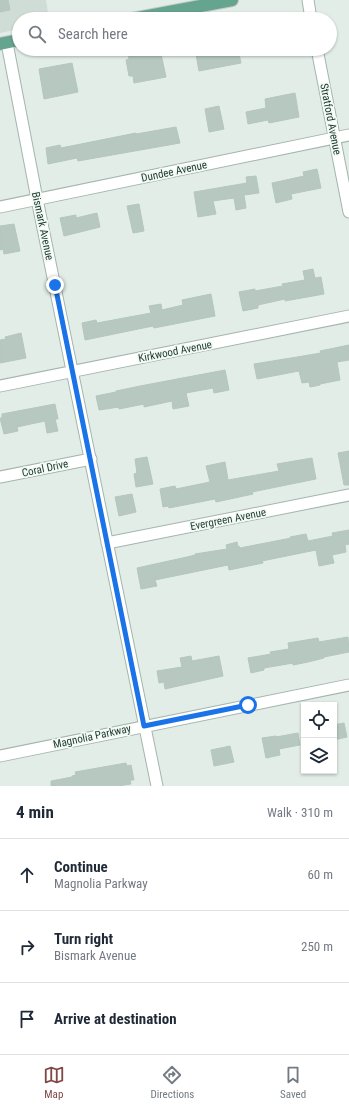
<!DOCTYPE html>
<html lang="en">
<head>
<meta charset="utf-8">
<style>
	:root { --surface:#fff; --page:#f6f6f7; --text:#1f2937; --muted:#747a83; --line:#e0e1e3; --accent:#804945 }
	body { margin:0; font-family:"Roboto Condensed",sans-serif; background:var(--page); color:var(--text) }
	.controls { position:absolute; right:12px; bottom:12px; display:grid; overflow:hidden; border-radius:0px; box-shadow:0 1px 3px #0004 }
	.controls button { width:36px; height:36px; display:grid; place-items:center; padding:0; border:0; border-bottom:1px solid var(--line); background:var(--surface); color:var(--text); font:20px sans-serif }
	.stop { position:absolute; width:12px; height:12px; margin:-9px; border:3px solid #1a73e8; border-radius:50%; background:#fff }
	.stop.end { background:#1a73e8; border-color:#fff; box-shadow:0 1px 4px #0008 }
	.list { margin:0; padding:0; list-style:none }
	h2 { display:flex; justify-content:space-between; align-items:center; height:52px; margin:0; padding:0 16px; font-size:17px }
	h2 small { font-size:13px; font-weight:400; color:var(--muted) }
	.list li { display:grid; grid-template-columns:26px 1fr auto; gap:12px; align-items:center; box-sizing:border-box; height:72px; padding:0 16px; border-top:1px solid var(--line) }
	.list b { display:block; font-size:15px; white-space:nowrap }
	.list p { margin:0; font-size:13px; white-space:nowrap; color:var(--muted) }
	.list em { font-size:13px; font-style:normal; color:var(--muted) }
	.icon { flex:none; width:22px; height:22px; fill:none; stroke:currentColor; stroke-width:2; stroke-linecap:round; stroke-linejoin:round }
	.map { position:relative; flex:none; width:349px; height:786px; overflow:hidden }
	.search { position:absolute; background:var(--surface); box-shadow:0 1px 3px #0004; left:12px; right:12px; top:12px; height:44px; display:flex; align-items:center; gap:10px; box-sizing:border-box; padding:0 14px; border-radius:22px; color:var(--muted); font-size:15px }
	.sheet { height:268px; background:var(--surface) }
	nav { display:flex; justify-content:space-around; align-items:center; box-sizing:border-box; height:56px; border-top:1px solid var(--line); background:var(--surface); font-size:11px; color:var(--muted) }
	nav a { display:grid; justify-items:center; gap:2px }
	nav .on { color:var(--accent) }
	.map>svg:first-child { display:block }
</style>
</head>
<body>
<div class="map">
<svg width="349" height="786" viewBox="0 0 349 786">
	<rect width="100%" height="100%" fill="#e2ede7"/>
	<path fill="#d0ddd6" d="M0,0H46L49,19H19V29L0,33Z"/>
	<path fill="#b7c8c0" stroke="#b4c7bd" d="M0,0H8L10,10L0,12Z
		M143,49H160L166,77L134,83L133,76H129L126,60L129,59L128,52Z
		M195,49H238L241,63L199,71Z
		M72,63L78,92L44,99L39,69Z
		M295,93L299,117L269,123L268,120L248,124L246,112L266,108L265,99Z
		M219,106L224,129L209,132L205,109Z
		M176,127L180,143L78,161L77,158L48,164L46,148L60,145L61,148L136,133V134Z
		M317,169L321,188L291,194L292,199L276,203L272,183L304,176L303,172Z
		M256,176L259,193L244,195L246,208L236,210L234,198L213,201L216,214L198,217L194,192L247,183L246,177Z
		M139,204L144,231L133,233L127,206Z
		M97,213L100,227L64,236L60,218L76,215V218Z
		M14,224L20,251L4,254L3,249L0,250V226Z
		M313,269L315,278L321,277L324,294L285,301V299L258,305V308L243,311L239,292L255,289V291L283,286L282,284L305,280L303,271Z
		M211,294L215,316L154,328L153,326L85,340L82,323L96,320L97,323L151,313L149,306L161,304L162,310L183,305L182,300Z
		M21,333L26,358L0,363V340L6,339L5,337Z
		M349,345V360L337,362L340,380L320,384V385L310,387L309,382L302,383L299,371L257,379L254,364L297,357L321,353L320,351Z
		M225,370L229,390L214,393L213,388L186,393L189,406L173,409L172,401L144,407V404L119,409V407L99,410L96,396L116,392V391L140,386Z
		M55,404L58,419H55L58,431L47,433L45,421L17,427L18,431L4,434L0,418H2V414Z
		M349,451V485H344L338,453Z
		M147,457L153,484L136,487L134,474L137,473L135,459Z
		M312,458L316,479L252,492L253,494L216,502L215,499L169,508L168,506L163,507L160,489L175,486L176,489L210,482L206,466L225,462L228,480L279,471L277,464Z
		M132,494L136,512L119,516L115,497Z
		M349,530V544L345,545L346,552L332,555L334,563L319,566L316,550L262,561L263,563L229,570L228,565L155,580L157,586L141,589L137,568L187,557L195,555V554L227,549L226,545L237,542L238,547L239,546L240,548L291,538L290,537L306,534L308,541L333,536L332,533Z
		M348,637L349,652L324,657V658L308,662L293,665V663L264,668V670L251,673L248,658L271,654L270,652L289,649L288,643L318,638L319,642Z
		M191,656L192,661L219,656L223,676L165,689L164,682L159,683L157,671L182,667L180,658Z
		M344,723L347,737L334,740V725Z
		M298,733L300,745L279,749L280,755L266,758L262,738L276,736V737Z
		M230,746L234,762L214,766L211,750Z
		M126,763L127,766L131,765L134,780H130L131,784L118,786H51V781L72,777V776L76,775L75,772Z"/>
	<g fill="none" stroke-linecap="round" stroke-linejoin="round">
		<g stroke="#a4b5ae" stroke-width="13">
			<path id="minor" d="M308,0L311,19
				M7,43L37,199L157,786
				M317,49L349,212
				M0,207L349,135
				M0,386L349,316
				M0,477L91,459
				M107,543L349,495
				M0,756L349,685"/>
		</g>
		<g stroke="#c1c9c6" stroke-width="14">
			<path id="major" d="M132,19L232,0
				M0,44L19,40"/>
		</g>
		<use href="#minor" stroke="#fff" stroke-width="11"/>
		<use href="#major" stroke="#65a48f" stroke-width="12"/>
	</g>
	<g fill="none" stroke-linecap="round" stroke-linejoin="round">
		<path stroke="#1a73e8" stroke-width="5" d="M55,285L144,726L248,705"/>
	</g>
	<g text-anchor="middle" stroke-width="3.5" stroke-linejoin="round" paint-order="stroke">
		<g font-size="11" fill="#213e34" stroke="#f3f9f5">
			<text transform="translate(331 119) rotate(79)" y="4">Stratford Avenue</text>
			<text transform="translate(174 171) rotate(-12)" y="4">Dundee Avenue</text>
			<text transform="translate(43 226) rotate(78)" y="4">Bismark Avenue</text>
			<text transform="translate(175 351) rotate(-11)" y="4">Kirkwood Avenue</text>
			<text transform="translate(45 468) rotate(-12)" y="4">Coral Drive</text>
			<text transform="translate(228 519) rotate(-11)" y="4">Evergreen Avenue</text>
			<text transform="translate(92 736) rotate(-12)" y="4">Magnolia Parkway</text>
		</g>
	</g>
</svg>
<div class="controls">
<button><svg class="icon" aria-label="locate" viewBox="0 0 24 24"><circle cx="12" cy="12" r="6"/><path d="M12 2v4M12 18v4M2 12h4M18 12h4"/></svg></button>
<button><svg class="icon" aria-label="layers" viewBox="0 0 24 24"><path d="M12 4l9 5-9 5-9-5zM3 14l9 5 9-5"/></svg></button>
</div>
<div class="stop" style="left:248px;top:705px"></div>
<div class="stop end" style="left:55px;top:285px"></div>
<div class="search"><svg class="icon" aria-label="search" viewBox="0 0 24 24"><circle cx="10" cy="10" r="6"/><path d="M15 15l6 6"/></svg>Search here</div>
</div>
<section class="sheet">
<h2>4 min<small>Walk · 310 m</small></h2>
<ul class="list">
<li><svg class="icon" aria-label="ahead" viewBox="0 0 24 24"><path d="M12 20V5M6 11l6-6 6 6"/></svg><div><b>Continue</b><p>Magnolia Parkway</p></div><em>60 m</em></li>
<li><svg class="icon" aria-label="right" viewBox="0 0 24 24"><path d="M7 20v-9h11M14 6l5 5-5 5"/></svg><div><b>Turn right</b><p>Bismark Avenue</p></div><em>250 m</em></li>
<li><svg class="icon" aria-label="arrive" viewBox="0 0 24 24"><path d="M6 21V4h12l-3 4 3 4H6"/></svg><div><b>Arrive at destination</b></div></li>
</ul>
</section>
<nav>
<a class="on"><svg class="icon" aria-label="map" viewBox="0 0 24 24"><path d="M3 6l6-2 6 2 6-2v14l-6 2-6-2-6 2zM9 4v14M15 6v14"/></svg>Map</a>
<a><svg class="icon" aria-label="directions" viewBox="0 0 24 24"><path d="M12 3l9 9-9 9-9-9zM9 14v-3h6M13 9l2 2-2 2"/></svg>Directions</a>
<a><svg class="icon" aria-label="saved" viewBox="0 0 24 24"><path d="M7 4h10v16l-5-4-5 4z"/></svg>Saved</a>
</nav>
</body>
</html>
